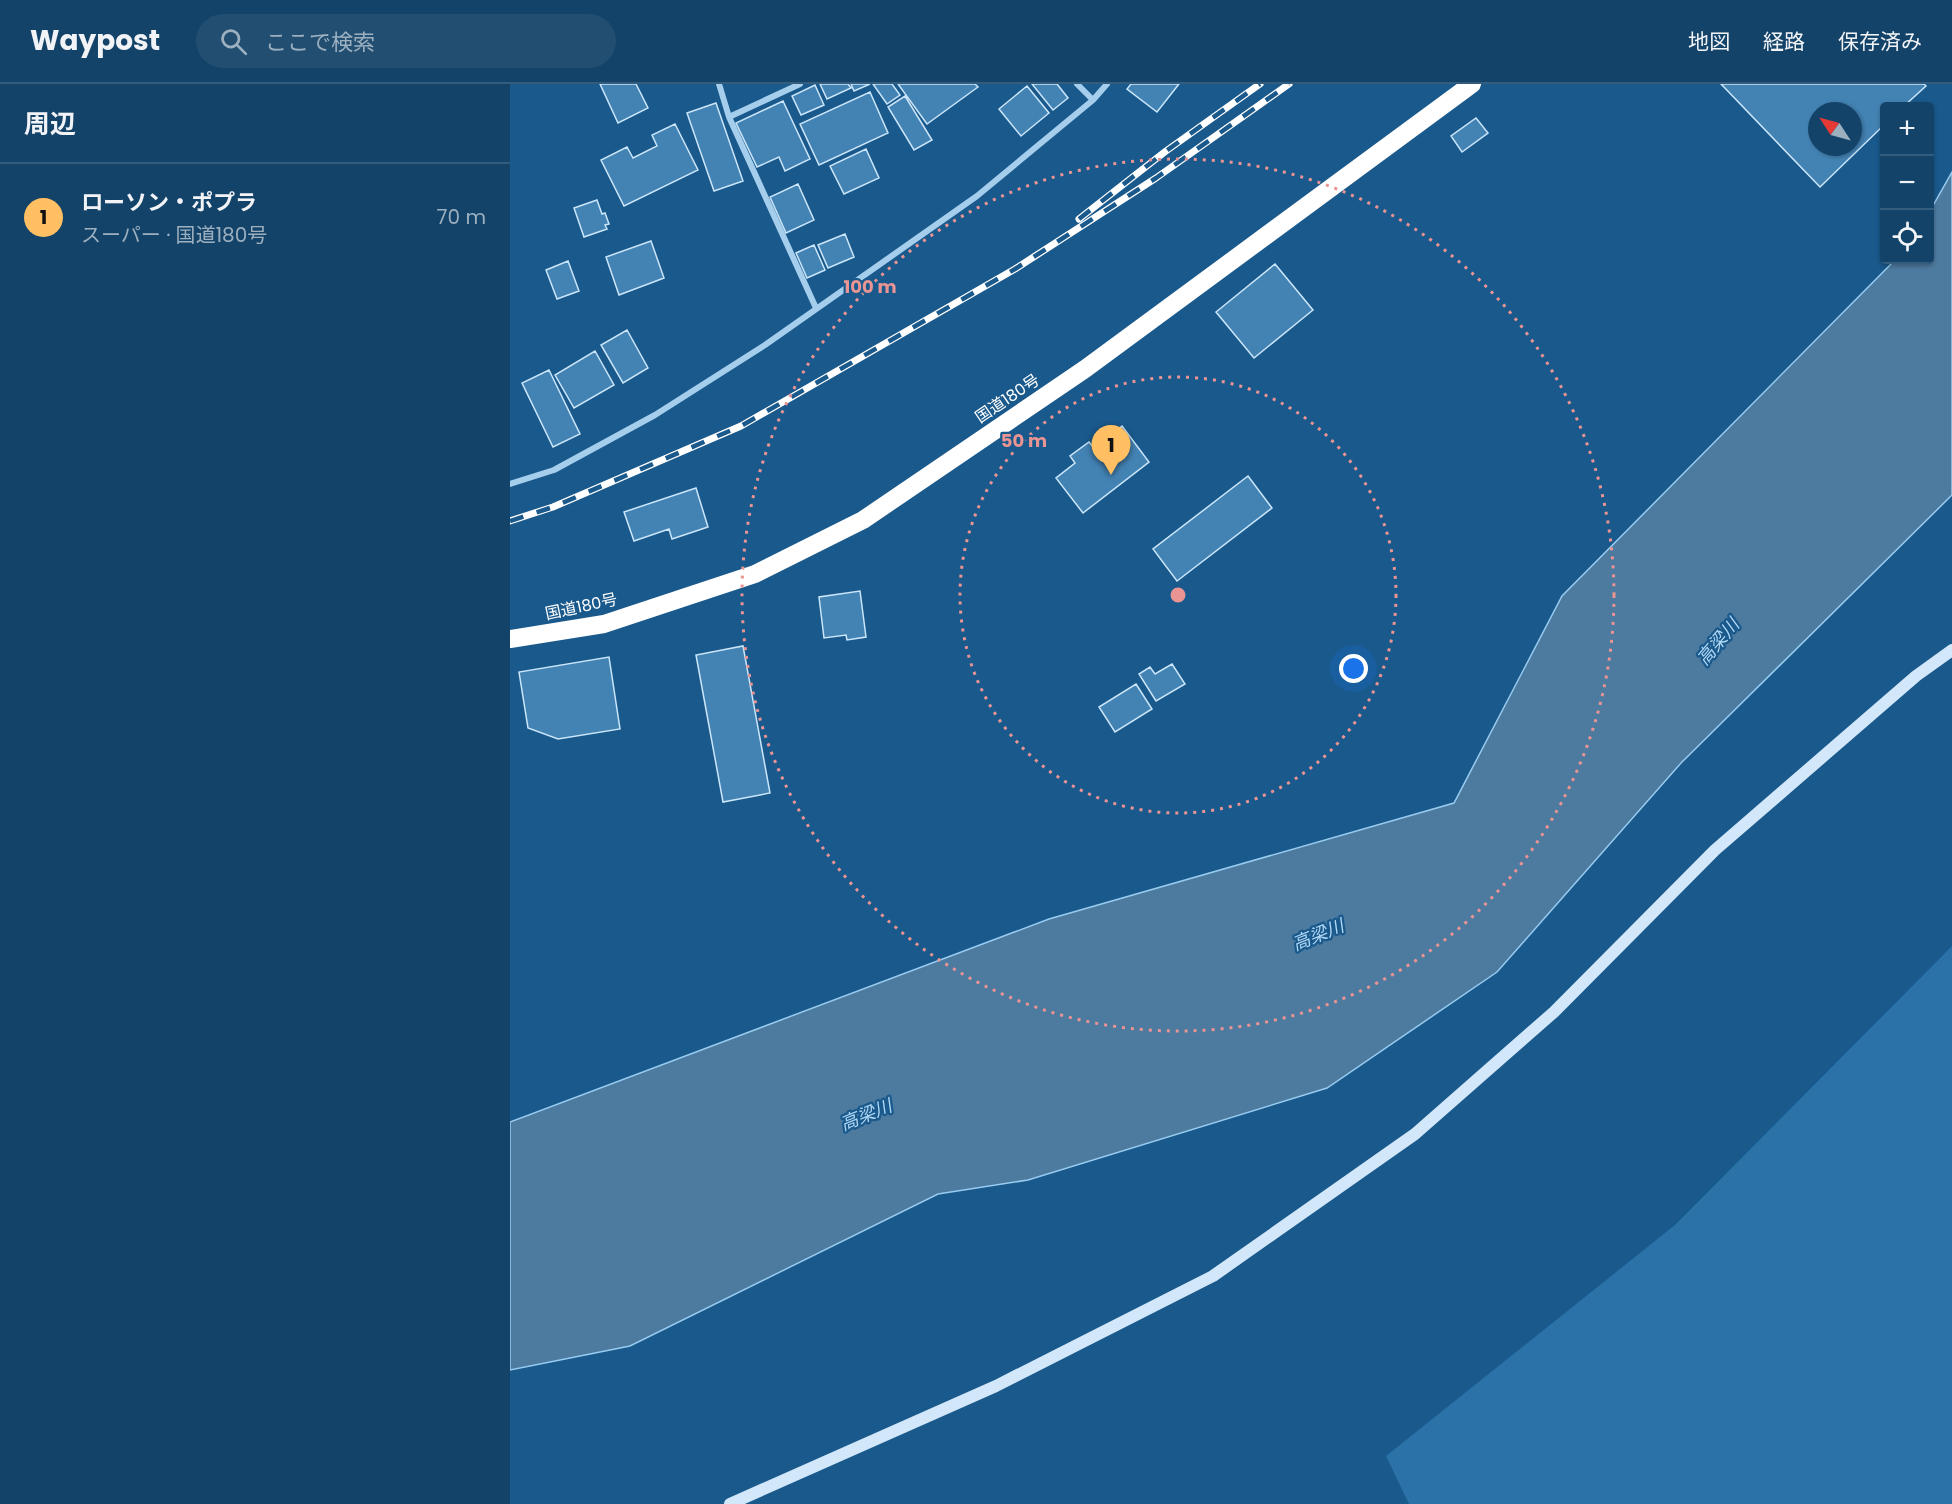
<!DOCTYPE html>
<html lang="ja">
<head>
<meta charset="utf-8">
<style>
	:root { --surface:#144369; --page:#214e71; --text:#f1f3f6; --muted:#9db0c0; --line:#335c7d; --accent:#ffbf62 }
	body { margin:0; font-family:Poppins,"Noto Sans JP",sans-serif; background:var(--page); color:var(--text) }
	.controls { position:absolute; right:18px; top:18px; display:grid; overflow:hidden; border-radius:6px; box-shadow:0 2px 4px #0004 }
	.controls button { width:54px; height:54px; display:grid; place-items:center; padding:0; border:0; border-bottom:2px solid var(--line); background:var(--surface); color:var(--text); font:30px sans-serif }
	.compass { position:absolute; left:1298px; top:18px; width:54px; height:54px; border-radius:50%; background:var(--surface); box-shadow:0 2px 4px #0004; rotate:306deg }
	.you { position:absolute; left:844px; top:585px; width:21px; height:21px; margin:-15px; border:4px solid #fff; border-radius:50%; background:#1a73e8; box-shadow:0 0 0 9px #1a73e833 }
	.badge { display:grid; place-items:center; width:39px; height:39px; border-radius:50%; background:var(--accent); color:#111; font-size:20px; font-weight:700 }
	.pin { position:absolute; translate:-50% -50px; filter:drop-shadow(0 2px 3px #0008) }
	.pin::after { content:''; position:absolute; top:32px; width:21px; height:18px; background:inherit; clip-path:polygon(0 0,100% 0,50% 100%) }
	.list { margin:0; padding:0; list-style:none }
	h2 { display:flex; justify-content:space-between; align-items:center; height:78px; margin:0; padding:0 24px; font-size:26px }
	h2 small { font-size:20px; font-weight:400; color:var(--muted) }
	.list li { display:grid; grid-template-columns:39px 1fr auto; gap:18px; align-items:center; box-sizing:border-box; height:108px; padding:0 24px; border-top:2px solid var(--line) }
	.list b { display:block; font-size:22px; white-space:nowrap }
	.list p { margin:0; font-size:20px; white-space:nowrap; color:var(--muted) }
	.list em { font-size:20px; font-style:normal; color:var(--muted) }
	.icon { flex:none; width:33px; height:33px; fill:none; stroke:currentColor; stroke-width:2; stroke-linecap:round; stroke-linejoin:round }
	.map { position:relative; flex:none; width:1442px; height:1420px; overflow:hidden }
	header { display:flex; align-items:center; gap:36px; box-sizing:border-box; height:84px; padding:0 30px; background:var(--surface); border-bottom:2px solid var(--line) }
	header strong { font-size:28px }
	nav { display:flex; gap:33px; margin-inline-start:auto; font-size:21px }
	.search { width:420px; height:54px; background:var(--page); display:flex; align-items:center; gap:15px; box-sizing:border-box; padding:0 21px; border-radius:33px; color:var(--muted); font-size:22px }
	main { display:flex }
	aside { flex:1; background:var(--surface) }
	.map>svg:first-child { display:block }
</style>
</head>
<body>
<header>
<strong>Waypost</strong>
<div class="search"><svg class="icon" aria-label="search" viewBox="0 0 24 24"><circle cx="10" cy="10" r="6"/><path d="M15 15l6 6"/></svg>ここで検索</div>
<nav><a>地図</a><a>経路</a><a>保存済み</a></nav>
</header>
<main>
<aside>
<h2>周辺<small></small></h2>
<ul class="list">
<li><span class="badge">1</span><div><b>ローソン・ポプラ</b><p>スーパー · 国道180号</p></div><em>70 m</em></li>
</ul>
</aside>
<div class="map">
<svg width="1442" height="1420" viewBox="0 0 1442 1420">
	<rect width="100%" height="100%" fill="#1a598c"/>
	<path fill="#2a72a8" d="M1442,862V1420H899L876,1372L1165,1141Z"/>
	<path fill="#4d7a9f" stroke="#98cbf0" stroke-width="1.5" d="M1442,88V411L1171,679L987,888L817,1004L518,1096L428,1110L120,1262L0,1286V1038L539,835L944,719L1052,512L1385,176H1420V127Z"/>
	<path fill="#4383b4" stroke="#cbe6fa" stroke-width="1.5" fill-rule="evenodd" d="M90,0H126L138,24L108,39Z
		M310,0H338L341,4L317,15Z
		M341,0H360L344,7Z
		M363,0H382L390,11L377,20Z
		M388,0H465L468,3L417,40Z
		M522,0H547L558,14L543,26Z
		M621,0H669L647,28L617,5Z
		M1211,0H1414L1416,2L1394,22H1374V41L1310,103ZM1307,27H1343V63H1307Z
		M305,1L314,21L291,31L282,12Z
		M517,2L539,29L511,52L489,25Z
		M360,8L378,49L309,81L290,40Z
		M395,12L422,56L404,66L378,23Z
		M273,17L300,75L275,87L269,73L247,83L226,39Z
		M206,19L233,97L204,107L177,29Z
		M966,34L978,49L952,68L941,52Z
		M165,40L188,86L114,122L91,76L117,63L123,74L147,62L142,51Z
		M356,65L369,94L334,110L320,82Z
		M288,100L304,136L276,149L260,113Z
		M87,116L92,130L95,129L99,140L95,141L97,145L74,153L64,124Z
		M335,150L344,173L318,184L308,161Z
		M141,157L154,194L109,211L96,173Z
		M304,161L315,186L297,194L286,169Z
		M58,177L69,207L47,215L36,186Z
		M765,180L803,226L744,274L706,228Z
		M117,246L138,284L113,299L91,261Z
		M85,267L104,301L64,324L45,291Z
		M39,286L70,350L43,363L12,299Z
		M612,342L639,378L573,429L546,394L565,379L560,372L579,358L584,364Z
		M738,392L762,424L667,497L643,465Z
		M186,404L198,443L162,455L159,445L124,457L114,428Z
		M350,507L356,553L337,556L336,551L314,554L309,513Z
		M233,562L260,709L213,718L186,571Z
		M99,573L110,645L48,655L18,644L9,588Z
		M662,580L675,600L646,617L629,590L640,583L645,590Z
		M626,600L642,625L605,648L589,623Z"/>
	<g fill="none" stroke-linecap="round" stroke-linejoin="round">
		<path stroke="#a5ceed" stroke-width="6" d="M209,0L219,33L306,224
			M567,0L583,16
			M219,33L290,0
			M0,400L44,386L145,331L255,261L467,112L583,16L597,0"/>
		<path stroke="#d2e8fa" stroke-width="12" d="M220,1420L486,1302L703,1192L905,1050L1044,928L1205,766L1406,592L1442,566"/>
		<path stroke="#fff" stroke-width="18" d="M0,555L94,540L245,490L353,436L575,285L962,0"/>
		<g stroke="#fff" stroke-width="7">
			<path id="rail" d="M569,135L656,67L750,0
				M0,437L43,423L231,342L505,185L646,94L779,0"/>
		</g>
		<use href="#rail" stroke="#1a598c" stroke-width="4.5" stroke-dasharray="14" stroke-linecap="butt"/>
	</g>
	<g fill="none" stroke="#ea9494" stroke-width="3" stroke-dasharray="3 6">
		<circle cx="668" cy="511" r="218"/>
		<circle cx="668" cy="511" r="436"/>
	</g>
	<g text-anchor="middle" stroke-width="4.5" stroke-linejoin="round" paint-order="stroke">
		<g font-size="16" fill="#fff" stroke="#1a598c">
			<text transform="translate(497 314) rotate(-34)" y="6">国道180号</text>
			<text transform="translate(71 522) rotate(-12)" y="6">国道180号</text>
		</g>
		<g font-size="18" font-style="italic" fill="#b1d8f5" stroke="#1a598c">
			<text transform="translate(1208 558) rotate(-50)" y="6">高梁川</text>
			<text transform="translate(808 851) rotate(-22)" y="6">高梁川</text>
			<text transform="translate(356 1031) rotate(-22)" y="6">高梁川</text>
		</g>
	</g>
	<circle cx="668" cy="511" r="9" fill="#ea9494" stroke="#1a598c" stroke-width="3"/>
	<g font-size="18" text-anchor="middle" font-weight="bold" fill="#ea9494" stroke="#1a598c" stroke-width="4.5" stroke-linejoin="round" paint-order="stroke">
		<text x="360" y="209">100 m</text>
		<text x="514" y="363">50 m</text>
	</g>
</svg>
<div class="controls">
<button>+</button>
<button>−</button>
<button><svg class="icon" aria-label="locate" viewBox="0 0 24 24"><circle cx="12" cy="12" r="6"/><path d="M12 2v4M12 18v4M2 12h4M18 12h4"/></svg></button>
</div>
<svg class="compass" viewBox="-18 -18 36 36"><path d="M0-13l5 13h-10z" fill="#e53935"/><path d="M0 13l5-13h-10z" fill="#9db0c0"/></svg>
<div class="you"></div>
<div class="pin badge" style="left:601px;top:391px">1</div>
</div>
</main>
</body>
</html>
